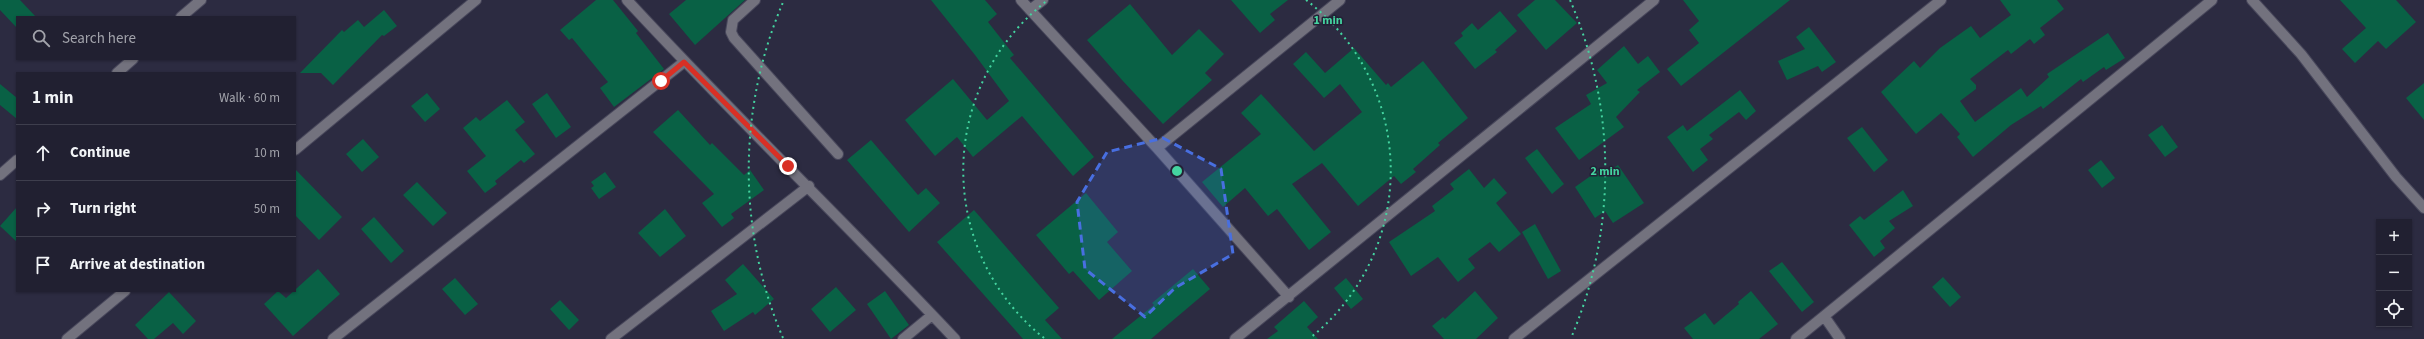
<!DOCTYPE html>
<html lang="en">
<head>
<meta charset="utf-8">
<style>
	:root { --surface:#212031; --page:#2d2d3d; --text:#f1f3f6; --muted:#a2a3ab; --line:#3e3e4d }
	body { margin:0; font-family:"Source Sans 3",sans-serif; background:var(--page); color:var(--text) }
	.controls { position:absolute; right:12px; bottom:12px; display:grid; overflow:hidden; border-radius:0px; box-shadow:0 1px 3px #0004 }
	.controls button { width:36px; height:36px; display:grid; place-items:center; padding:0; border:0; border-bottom:1px solid var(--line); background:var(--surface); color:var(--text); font:20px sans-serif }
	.stop { position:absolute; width:12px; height:12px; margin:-9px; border:3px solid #d93025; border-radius:50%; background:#fff }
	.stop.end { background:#d93025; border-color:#fff; box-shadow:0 1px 4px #0008 }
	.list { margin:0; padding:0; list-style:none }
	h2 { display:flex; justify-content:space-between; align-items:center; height:52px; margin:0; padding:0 16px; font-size:17px }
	h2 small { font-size:13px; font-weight:400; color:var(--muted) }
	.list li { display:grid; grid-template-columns:26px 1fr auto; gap:12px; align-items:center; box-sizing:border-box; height:56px; padding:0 16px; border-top:1px solid var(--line) }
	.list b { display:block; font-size:15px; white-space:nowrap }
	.list em { font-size:13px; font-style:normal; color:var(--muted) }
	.icon { flex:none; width:22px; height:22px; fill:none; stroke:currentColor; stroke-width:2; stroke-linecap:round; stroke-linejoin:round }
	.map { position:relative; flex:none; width:2424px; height:339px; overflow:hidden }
	.search { position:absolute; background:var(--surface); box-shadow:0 1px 3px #0004; left:16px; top:16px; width:280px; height:44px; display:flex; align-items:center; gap:10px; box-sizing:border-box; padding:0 14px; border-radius:0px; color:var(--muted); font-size:15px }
	.panel { position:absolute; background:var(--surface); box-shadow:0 1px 3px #0004; left:16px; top:72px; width:280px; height:220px; border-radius:0px }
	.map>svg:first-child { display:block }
</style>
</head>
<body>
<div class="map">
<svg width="2424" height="339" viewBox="0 0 2424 339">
	<rect width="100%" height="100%" fill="#2c2b41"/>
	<path fill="#096145" d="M0,0H20L36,17H17V28L0,10Z
		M596,0H613L638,31L636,33L664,69L614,107L600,88L608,82L572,38L569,40L560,30Z
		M686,0H745L695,45L669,14Z
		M931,0H985L997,14L988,22L1014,55L1010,58L1094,157L1073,176L1022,116L973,157L957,137L935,156L905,120L953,79L987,120L1009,101L975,55Z
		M1231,0H1288L1270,14L1275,20L1260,33Z
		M1535,0H1555L1577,23L1546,50L1517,15Z
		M1683,0H1790L1681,86L1667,69L1699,43L1689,30L1699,21Z
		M2000,0H2057L2064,9L2040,28L2045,35L2034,44L2030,39L2011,54L2008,50L1970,79L1976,85V89L1960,101L1975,122L2021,88L2027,97L2049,77L2047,74L2108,33L2125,58L2106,70L2104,67L2083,82L2081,79L2043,109L2041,106L2011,125L1973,157L1957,137L1960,134L1941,113L1916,134L1881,92L1914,61L1920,68L1940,48L1971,26L1980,38L2011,15Z
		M2340,0H2396L2416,22L2386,49L2378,41L2355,63L2342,49L2366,28Z
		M1130,4L1172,55L1199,29L1224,54L1205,73L1212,80L1163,124L1122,80L1087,40Z
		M384,10L397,26L384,36L382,35L333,85L321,73H300L342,30L344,32L358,20L364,27Z
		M1500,11L1517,31L1495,50L1497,52L1475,69L1454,43L1463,36L1461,33L1472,23L1478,30Z
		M1809,27L1836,62L1822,72L1818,66L1787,80L1778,61L1805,49L1796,37Z
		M1624,46L1638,64L1648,56L1660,72L1637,90L1640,92L1616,117L1624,127L1579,160L1555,128L1591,104L1586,95L1607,83L1597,70Z
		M1354,48L1386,85L1388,83L1391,87L1423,61L1468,118L1438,143L1440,145L1413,169L1416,172L1401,184L1394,176L1358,206L1322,163L1292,184L1331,232L1309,250L1277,209L1268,216L1245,188L1223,207L1202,182L1261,134L1241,113L1261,94L1314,151L1362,112L1340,84L1324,98L1293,64L1306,52L1325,73Z
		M2424,83V120L2406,98Z
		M0,84L17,98V119L0,105Z
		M1740,90L1756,111L1746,120L1739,112L1709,135L1713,139L1700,149L1708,160L1693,172L1667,137L1683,125L1687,131Z
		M427,93L440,109L425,122L411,106Z
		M547,93L571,127L556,138L532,104Z
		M507,100L525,122L515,130L535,154L524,163L521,160L495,181L497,184L485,193L467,171L486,156L463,128L476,117L480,121Z
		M678,110L710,145L712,143L744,175L750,170L764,190L731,214L734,218L722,227L702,203L714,194L653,132Z
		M2162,125L2178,147L2165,157L2148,135Z
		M1862,127L1888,160L1874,172L1847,138Z
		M363,139L379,157L362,172L346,154Z
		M871,140L918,195L926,188L940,203L909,232L847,160Z
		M1537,149L1564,184L1552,194L1525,158Z
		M2101,160L2115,178L2102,188L2088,170Z
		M1618,165L1644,203L1613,223L1605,211L1595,218L1575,187L1599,170L1603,175Z
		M295,169L342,217L319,240L295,215Z
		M1469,169L1484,188L1494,178L1507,193L1496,203L1521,234L1499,252L1490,242L1468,259L1475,268L1458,282L1438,257L1411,276L1389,242L1435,211L1432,206L1454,189L1450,184Z
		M605,172L616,187L599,199L591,188L594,186L591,182Z
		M417,182L447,213L433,226L403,195Z
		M1903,190L1913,206L1889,221L1895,228L1880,241L1885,248L1874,257L1849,225L1860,216L1864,220Z
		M1086,193L1118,232L1107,242L1132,271L1099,300L1073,271L1069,274L1036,235Z
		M17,207V242L0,226Z
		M665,209L686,236L660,257L638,233Z
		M974,210L1059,308L1045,320L1062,339H1023L937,242Z
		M374,217L404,251L391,263L361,229Z
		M1535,224L1561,271L1548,279L1522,232Z
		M1782,262L1814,302L1802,312L1769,271Z
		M743,264L774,299L755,315L753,312L724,331L711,311L737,294L725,280Z
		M318,269L340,294L293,336L264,304L278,291L286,298Z
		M1193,269L1210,289L1151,339H1112L1154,305L1152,303Z
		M1943,277L1961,297L1950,307L1932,287Z
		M455,278L478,304L465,315L442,289Z
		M1346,278L1363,299L1351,309L1334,288Z
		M836,287L856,310L830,332L811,309Z
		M885,291L909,325L891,339L867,304Z
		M1475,291L1498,318L1476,339H1444L1432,326L1443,317L1445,319Z
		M1751,291L1778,324L1759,339H1693L1684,328L1705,313L1714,325L1739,304L1738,302Z
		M169,292L196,321L183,334L173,323L154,339H148L135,325Z
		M560,300L579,320L569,330L550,309Z
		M1304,301L1318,317L1307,327L1318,339H1267L1278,331L1274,327Z"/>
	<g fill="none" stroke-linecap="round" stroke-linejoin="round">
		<g stroke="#48475b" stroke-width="12">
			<path id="minor" d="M627,0C734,116 847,224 955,339
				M755,0L733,20L731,32L734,38L838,154
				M1021,0L1157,148L1289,297
				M2252,0L2301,54L2396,177L2424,208
				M1030,10L1043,0
				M181,17L201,0
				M117,73L133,59
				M1157,148L1340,0
				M295,150L476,0
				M0,175L17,160
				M1824,316L1840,339
				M67,339L125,291
				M333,339L684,62
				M611,339L809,186
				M903,339L932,315
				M1235,339L1654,0
				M1514,339L1941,0
				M1796,339L2212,0"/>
		</g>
		<use href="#minor" stroke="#73727e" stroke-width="10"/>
	</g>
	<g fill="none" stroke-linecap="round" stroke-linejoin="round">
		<path stroke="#d93025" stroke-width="5" d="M661,81L684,62L788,166"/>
	</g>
	<path fill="#486fe0" fill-opacity="0.2" stroke="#486fe0" stroke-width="3" stroke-dasharray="8 5" stroke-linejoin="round" d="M1163,138L1221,169L1233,254L1175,288L1145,317L1085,269L1077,202L1107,152Z"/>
	<g fill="none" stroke="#44d4a0" stroke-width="2" stroke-dasharray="2 4">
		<path d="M1044 338A214 214 0 0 1 1048 0M1306 0A214 214 0 0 1 1310 338"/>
		<path d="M783 338A428 428 0 0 1 784 0M1570 0A428 428 0 0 1 1571 338"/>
	</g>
	<circle cx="1177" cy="171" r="6" fill="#44d4a0" stroke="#232136" stroke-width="2"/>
	<g font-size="12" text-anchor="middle" font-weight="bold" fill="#44d4a0" stroke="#232136" stroke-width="3" stroke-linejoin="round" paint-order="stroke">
		<text x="1328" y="24">1 min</text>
		<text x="1605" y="175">2 min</text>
	</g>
</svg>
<div class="controls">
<button>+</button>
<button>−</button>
<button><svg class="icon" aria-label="locate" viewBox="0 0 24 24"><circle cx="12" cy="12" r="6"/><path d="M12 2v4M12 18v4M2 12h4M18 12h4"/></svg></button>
</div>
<div class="stop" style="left:661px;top:81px"></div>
<div class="stop end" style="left:788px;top:166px"></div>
<div class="search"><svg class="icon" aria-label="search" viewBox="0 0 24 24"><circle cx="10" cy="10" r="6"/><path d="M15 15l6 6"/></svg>Search here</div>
<section class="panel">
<h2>1 min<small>Walk · 60 m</small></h2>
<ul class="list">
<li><svg class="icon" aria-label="ahead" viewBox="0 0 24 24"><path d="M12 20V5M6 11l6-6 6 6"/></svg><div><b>Continue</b></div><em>10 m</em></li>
<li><svg class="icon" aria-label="right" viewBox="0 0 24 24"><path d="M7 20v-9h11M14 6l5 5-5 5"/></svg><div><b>Turn right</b></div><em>50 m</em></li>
<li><svg class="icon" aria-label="arrive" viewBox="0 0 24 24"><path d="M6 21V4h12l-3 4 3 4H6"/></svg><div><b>Arrive at destination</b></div></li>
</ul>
</section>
</div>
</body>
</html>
